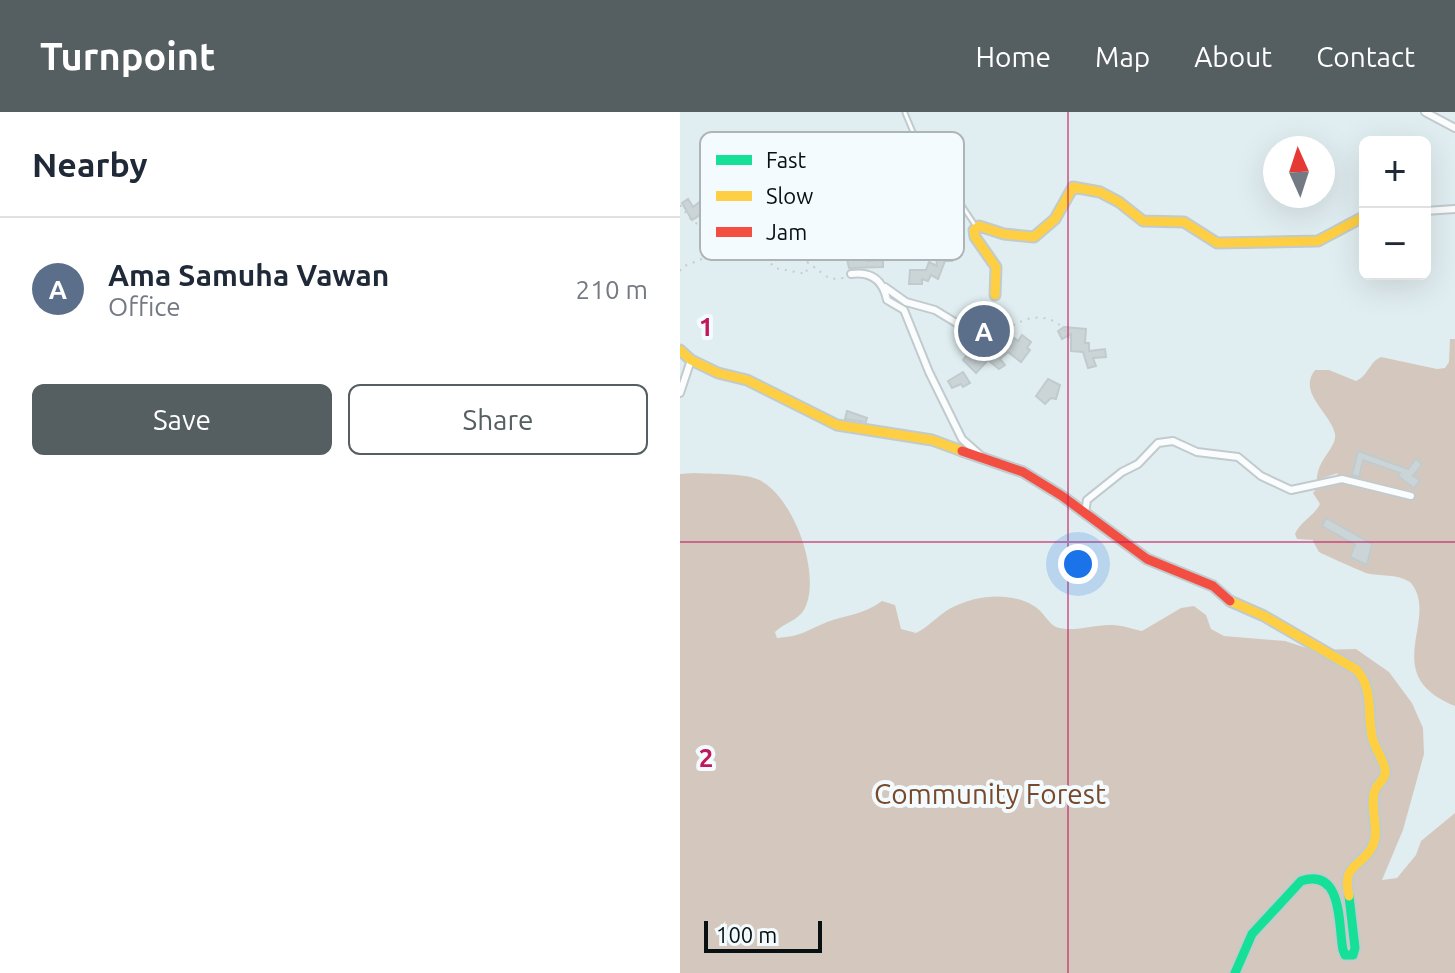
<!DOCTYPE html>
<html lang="en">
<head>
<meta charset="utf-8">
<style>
	:root { --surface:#fff; --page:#f2f2f3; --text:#1f2937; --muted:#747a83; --line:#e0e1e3; --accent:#555e60 }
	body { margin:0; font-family:Ubuntu,sans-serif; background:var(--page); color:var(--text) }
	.controls { position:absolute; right:24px; top:24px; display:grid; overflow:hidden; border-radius:12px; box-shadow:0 8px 32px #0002 }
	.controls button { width:72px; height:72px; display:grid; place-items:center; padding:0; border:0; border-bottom:2px solid var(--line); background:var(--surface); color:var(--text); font:40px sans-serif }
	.compass { position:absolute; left:583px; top:24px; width:72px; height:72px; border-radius:50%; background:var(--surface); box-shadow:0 8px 32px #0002; rotate:357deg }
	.scale { position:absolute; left:24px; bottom:20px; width:118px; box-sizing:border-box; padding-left:8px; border:4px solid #091012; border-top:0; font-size:22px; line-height:28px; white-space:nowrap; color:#091012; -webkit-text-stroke:6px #f3fbfe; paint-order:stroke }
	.you { position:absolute; left:398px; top:452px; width:28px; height:28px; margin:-20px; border:6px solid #fff; border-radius:50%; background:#1a73e8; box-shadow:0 0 0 12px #1a73e833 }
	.badge { display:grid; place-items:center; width:52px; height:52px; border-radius:50%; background:var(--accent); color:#fff; font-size:26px; font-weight:700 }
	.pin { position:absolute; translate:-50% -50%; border:4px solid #fff; box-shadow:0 2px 8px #0006 }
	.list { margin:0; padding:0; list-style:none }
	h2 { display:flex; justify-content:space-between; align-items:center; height:104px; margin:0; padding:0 32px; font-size:34px }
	h2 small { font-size:26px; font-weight:400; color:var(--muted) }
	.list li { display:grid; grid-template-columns:52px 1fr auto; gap:24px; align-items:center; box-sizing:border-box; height:144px; padding:0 32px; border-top:2px solid var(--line) }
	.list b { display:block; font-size:30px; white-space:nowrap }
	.list p { margin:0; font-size:26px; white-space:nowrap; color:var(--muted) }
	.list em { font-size:26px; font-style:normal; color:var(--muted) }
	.actions { display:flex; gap:16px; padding:24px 32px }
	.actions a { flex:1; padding:18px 0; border:2px solid var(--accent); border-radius:12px; text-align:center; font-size:28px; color:var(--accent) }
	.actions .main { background:var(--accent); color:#fff }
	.map { position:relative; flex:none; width:775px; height:861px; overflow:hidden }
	header { display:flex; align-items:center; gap:48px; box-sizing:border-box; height:112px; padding:0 40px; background:var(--accent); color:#fff }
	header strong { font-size:38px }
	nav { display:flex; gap:44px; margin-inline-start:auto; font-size:28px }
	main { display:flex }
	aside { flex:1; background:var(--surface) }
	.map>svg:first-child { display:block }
</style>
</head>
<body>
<header>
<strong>Turnpoint</strong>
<nav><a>Home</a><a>Map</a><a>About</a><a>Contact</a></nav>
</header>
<main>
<aside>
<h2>Nearby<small></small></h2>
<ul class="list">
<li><span class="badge" style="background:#5c6f8a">A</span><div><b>Ama Samuha Vawan</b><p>Office</p></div><em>210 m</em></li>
</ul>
<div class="actions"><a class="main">Save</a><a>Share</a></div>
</aside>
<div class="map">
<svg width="775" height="861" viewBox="0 0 775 861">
	<rect width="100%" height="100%" fill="#e1eef1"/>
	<path fill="#d4c8be" d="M770,227H775V594C696,562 762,506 730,470C715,461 702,465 686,461C681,459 642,442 639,440C638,438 633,430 633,428L617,427L615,422C620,410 634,404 640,392L633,381L637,376L654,370L658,361L637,368C637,347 657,336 655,322C651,301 617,281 635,258H649L676,269C689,263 689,250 701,245L757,257L765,256L769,250Z
		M14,361C31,362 62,361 77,367C113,381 143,464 124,498C117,509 104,511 95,520L97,526C123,524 125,519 147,510C167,503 185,502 202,489L215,493L221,517L236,521C250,514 258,503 271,496C296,483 329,479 354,494C363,499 368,511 376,515C393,521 415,512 432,513C442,513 452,517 462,519L501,496L514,494L526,503L531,517L544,524L605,529L633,538L676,537L709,560L732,591L743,616L744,642L723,718L702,768L717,766L736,743L741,729L775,701V861H0V362Z"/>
	<path fill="#cbd5d8" stroke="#c1cbce" stroke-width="2" d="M66,60L78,70L81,77L66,85L73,97L63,104L71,118L57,127L51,118L44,126L30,116L22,102L12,108L2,91L8,87L13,95L32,80L45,94L59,85L57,82L71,74L62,65Z
		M177,127L181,146L187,145V149L203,148V155L169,156L163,130Z
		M271,134L272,149H265L258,167L251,163L248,169L242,167V172H229L230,158H246L249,150L257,154L256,144H261V135Z
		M384,215L406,217L405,231H409V239L425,237L426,245L413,246L416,254L408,256L403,240L391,239V222L382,227L378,219Z
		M303,216L314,223L318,219L331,230L334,226L338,229L342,223L351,230L347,236L350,238L341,250L328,240L320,247L325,253L319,257L308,248L296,261L283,248L292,237L290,235Z
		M283,260L290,271L283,275L281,272L272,276L268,269Z
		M368,267L380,273L376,287L371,286L365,292L356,284Z
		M167,299L187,306L186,310L165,307Z
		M678,339L728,357L736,347L742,352L733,364L740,368L734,376L718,364L720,361L683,348L679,365L672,363Z
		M646,406L692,432L687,453L670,445L675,433L642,414Z"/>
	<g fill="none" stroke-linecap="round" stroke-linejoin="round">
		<g stroke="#c1cbcd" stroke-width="7">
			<path id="lane" d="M225,1L233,20L295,113"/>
		</g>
		<g stroke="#c1cbcd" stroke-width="10">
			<path id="street" d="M745,0L775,16
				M745,99L775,97
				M171,162C191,159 203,168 207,188L224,198L249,260L282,327L299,342
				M205,175L226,190L255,198L283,215
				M0,281L11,248
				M405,401L407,388L442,360L458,352L478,331L493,329L517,340L558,345L581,364L611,378L662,367L731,384"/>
		</g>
		<g stroke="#c1cbcd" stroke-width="13">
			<path id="fast" d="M555,861L572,822L621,769C664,755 658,815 663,838L665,843H673L675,836L669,784"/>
		</g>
		<g stroke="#c1cbcd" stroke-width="13">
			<path id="slow" d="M315,183L316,155L295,125L294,118L299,114L324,122L354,125L375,107L393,75L420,80L439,90L463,109L504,110L537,131L638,129L685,104
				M0,238L11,248L38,261L67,268L157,313L252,328L282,339
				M550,489L584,504L677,558C695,580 686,603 693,628C696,638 703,647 705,657C707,667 698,670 695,678C689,695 700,716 693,733C682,757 661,750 669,784"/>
		</g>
		<g stroke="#c1cbcd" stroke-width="13">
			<path id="jam" d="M282,339L343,360L382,384L467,447L533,474L550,489"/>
		</g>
		<path stroke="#c8cccd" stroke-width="2" stroke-dasharray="2 6" stroke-linecap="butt" d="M70,74C92,123 107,135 150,167L165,166
			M0,93L12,109L44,127L76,135L95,156L126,162L128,151
			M31,118L50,99L46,92L56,80L93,55L106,40L122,33L140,38L198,23L215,29
			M0,159L2,155L22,147L33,145L39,134L21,113
			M288,212L307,204L335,213C355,199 384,205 390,230"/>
		<use href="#lane" stroke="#fafcfd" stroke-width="3"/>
		<use href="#street" stroke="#fafcfd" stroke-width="6"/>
		<use href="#fast" stroke="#16e098" stroke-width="9"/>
		<use href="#slow" stroke="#ffcf43" stroke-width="9"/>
		<use href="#jam" stroke="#f24e42" stroke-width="9"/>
	</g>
	<path fill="none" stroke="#c2185b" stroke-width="2" stroke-opacity="0.55" d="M388,0V861M0,430H775"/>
	<g text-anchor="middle" stroke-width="8" stroke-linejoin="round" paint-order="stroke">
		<g font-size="28" fill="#79492a" stroke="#f3fbfe">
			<text x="310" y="692">Community Forest</text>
		</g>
	</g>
	<rect x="20" y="20" width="264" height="128" rx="12" fill="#f3fbfe" stroke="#adb4b7" stroke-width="2"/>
	<rect x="36" y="43" width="36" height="10" fill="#16e098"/>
	<rect x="36" y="79" width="36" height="10" fill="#ffcf43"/>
	<rect x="36" y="115" width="36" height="10" fill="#f24e42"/>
	<g font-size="22" fill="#091012">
		<text x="86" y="56">Fast</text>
		<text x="86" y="92">Slow</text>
		<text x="86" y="128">Jam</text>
	</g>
	<g font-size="26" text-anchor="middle" font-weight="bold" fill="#c2185b" stroke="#f3fbfe" stroke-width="8" stroke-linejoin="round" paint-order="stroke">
		<text x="26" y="224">1</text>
		<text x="26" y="655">2</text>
	</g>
</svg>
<div class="controls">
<button>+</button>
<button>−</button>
</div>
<svg class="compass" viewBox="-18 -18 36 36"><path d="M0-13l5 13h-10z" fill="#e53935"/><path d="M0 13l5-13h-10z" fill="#747a83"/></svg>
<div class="scale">100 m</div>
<div class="you"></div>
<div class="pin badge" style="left:304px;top:219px;background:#5c6f8a">A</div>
</div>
</main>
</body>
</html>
